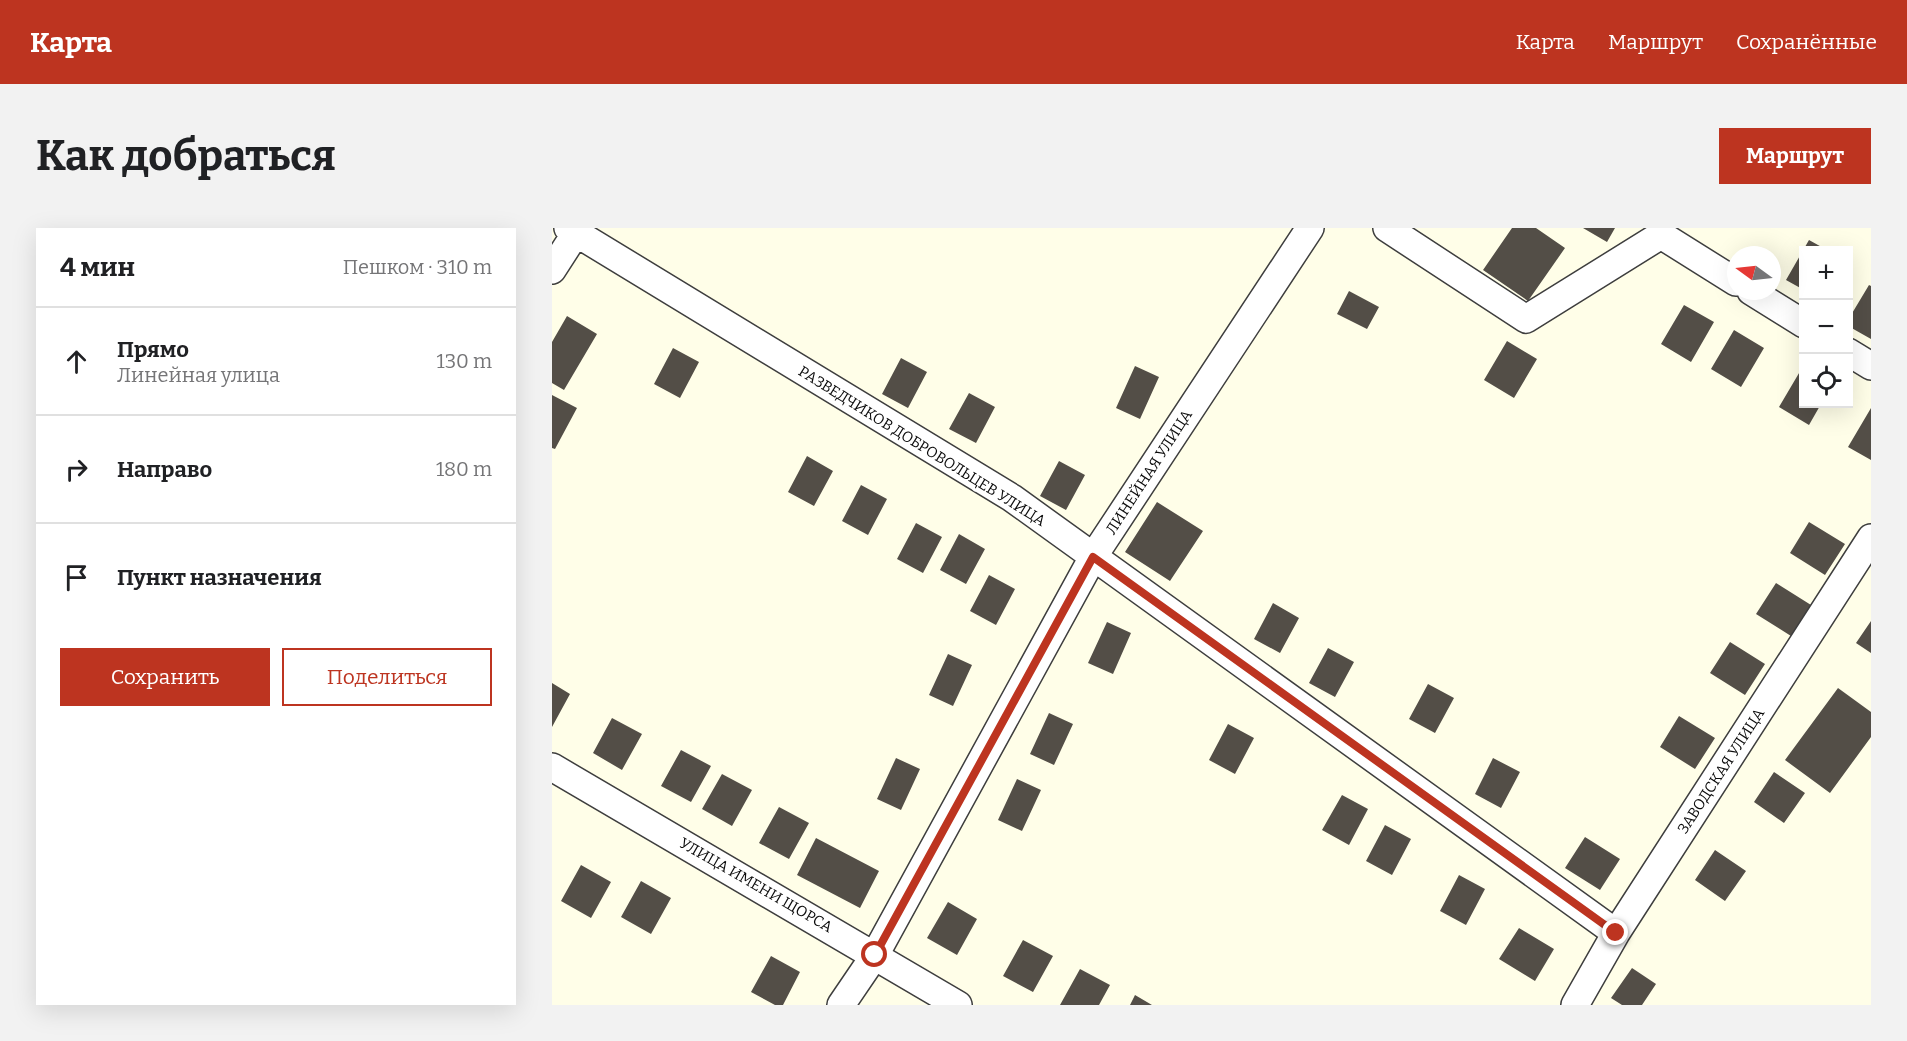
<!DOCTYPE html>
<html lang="ru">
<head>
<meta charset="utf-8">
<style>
	:root { --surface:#fff; --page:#f2f2f2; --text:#202124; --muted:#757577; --line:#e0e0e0; --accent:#bd3420 }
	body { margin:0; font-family:Bitter,serif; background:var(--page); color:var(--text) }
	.controls { position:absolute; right:18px; top:18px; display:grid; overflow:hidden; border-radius:0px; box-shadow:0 6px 24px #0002 }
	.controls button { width:54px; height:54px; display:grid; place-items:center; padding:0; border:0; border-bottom:2px solid var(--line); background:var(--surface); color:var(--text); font:30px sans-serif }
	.compass { position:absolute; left:1175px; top:18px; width:54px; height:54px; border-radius:50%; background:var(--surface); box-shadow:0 6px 24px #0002; rotate:285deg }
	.stop { position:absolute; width:18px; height:18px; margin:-14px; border:4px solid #bd3420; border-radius:50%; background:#fff }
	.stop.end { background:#bd3420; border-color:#fff; box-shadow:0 2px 6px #0008 }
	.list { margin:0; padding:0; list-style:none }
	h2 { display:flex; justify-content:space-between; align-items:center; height:78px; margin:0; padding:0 24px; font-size:26px }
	h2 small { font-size:20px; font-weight:400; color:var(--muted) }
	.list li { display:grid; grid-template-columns:39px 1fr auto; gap:18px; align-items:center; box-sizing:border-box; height:108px; padding:0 24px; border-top:2px solid var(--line) }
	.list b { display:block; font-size:22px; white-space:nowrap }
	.list p { margin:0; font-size:20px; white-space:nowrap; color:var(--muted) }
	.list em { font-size:20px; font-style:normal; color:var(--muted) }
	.actions { display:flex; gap:12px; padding:18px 24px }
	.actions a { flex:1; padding:14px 0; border:2px solid var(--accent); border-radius:0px; text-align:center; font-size:21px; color:var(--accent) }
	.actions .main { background:var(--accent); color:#fff }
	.icon { flex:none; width:33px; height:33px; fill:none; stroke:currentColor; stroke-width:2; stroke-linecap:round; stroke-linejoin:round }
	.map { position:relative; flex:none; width:1319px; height:777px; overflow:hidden; border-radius:0px }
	header { display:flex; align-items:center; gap:36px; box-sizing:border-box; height:84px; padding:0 30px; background:var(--accent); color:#fff }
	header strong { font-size:28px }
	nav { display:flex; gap:33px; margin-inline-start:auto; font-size:21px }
	.intro { display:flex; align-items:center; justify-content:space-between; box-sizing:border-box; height:144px; padding:0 36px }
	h1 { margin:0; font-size:42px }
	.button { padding:15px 27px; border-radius:0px; background:var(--accent); color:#fff; font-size:21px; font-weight:700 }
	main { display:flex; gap:36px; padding:0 36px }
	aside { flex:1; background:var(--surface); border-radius:0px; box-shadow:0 6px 24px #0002 }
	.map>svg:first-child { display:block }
</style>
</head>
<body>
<header>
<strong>Карта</strong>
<nav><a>Карта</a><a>Маршрут</a><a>Сохранённые</a></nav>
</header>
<div class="intro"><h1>Как добраться</h1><a class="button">Маршрут</a></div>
<main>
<aside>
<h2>4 мин<small>Пешком · 310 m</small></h2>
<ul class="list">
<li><svg class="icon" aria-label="ahead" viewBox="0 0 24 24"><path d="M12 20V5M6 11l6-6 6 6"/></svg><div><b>Прямо</b><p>Линейная улица</p></div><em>130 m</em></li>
<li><svg class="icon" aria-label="right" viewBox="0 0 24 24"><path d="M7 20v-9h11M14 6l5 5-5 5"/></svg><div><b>Направо</b></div><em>180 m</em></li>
<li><svg class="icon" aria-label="arrive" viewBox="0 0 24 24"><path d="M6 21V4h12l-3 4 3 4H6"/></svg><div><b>Пункт назначения</b></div></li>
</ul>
<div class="actions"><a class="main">Сохранить</a><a>Поделиться</a></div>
</aside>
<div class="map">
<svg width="1319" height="777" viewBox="0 0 1319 777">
	<rect width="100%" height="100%" fill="#fffee8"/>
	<path fill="#534e47" d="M960,0H984L1013,20L976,73L931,42Z
		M1031,0H1063L1055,14Z
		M1257,12L1275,22H1252V62L1234,52Z
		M1317,57L1319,58V111L1296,98V92Z
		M797,63L827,79L815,101L785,86Z
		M1132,77L1162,94L1139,134L1109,116Z
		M15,88L45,106L12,162L0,155V114Z
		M1182,102L1212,120L1189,159L1159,141Z
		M955,113L985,131L962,170L932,152Z
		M121,120L147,134L128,170L102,156Z
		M349,130L375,144L356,180L330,166Z
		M583,138L607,149L588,191L564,180Z
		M1250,140L1252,141V176H1269L1257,197L1227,179Z
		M417,165L443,179L424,215L397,201Z
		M0,167L25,180L3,221L0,220Z
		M1319,180V232L1296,219Z
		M255,228L281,243L262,278L236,264Z
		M507,233L533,247L514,282L488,268Z
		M309,257L335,271L316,307L290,293Z
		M605,274L651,303L618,353L573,324Z
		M1257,294L1293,316L1273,347L1238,325Z
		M364,295L390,309L371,345L345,331Z
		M407,306L433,321L414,356L388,342Z
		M437,347L463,361L444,397L418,383Z
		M1224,355L1259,377L1239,408L1204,386Z
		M721,375L747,390L728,425L702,411Z
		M1319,393V425L1304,415Z
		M555,394L579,405L561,446L536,435Z
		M1178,414L1213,436L1193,467L1158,445Z
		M776,420L802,434L783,469L757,455Z
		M396,426L420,437L401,478L377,467Z
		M0,455L18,466L0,499Z
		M876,456L902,470L883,505L857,491Z
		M1286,460L1319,484V509L1278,565L1233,532Z
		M497,485L521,496L502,537L478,526Z
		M1127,488L1163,510L1143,541L1108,519Z
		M60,490L90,506L70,542L41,525Z
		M676,496L702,510L683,546L657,532Z
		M129,522L159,538L139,574L109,558Z
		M344,530L368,541L349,582L325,571Z
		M941,530L968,544L949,580L923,566Z
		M1222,544L1253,565L1232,595L1202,574Z
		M170,546L200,562L180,598L150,581Z
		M465,551L489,562L470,603L446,592Z
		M790,567L816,581L797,617L770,602Z
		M227,579L257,595L237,631L207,615Z
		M833,597L859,611L840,647L814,633Z
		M1033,609L1068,631L1048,662L1013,640Z
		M264,610L327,643L308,680L245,647Z
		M1163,622L1194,643L1173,673L1143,652Z
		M29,637L59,654L39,690L9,673Z
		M907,647L933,661L914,697L888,683Z
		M89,653L119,670L99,706L69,689Z
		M396,674L425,691L405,727L375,710Z
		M967,700L1002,721L983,753L947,731Z
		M471,712L501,728L481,764L451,748Z
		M219,728L248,744L231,777H223L199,764Z
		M1080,740L1104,756L1090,777H1070L1059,770Z
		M528,741L558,757L547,777H508Z
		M583,767L600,777H578Z"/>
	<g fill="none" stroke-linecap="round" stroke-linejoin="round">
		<g stroke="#3e3e3e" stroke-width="30">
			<path id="minor" d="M16,0L460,270L1064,705
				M835,0L974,91L1109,7L1184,54
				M0,42L27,0
				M1199,63L1252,96
				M1296,124L1319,138
				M0,539L406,777
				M289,777L323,727L541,329L758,0
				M1023,777L1064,705L1319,310"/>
		</g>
		<use href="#minor" stroke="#fff" stroke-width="27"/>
	</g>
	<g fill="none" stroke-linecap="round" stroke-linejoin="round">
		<path stroke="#bd3420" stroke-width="8" d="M323,727L541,329L1064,705"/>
	</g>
	<g text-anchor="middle" stroke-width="6" stroke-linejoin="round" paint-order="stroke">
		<g font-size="15" fill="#0b0b0b" stroke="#fff">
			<text transform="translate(370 218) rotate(32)" y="5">РАЗВЕДЧИКОВ ДОБРОВОЛЬЦЕВ УЛИЦА</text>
			<text transform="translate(597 244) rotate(-57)" y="5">ЛИНЕЙНАЯ УЛИЦА</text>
			<text transform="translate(1169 543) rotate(-57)" y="5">ЗАВОДСКАЯ УЛИЦА</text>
			<text transform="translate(204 657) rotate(30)" y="5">УЛИЦА ИМЕНИ ЩОРСА</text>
		</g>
	</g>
</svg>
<div class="controls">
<button>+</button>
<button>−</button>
<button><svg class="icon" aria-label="locate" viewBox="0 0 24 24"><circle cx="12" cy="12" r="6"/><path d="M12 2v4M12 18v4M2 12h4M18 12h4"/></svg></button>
</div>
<svg class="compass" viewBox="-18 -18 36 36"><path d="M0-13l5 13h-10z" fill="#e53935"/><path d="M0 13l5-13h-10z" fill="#757577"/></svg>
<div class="stop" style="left:323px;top:727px"></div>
<div class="stop end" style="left:1064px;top:705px"></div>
</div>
</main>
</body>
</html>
